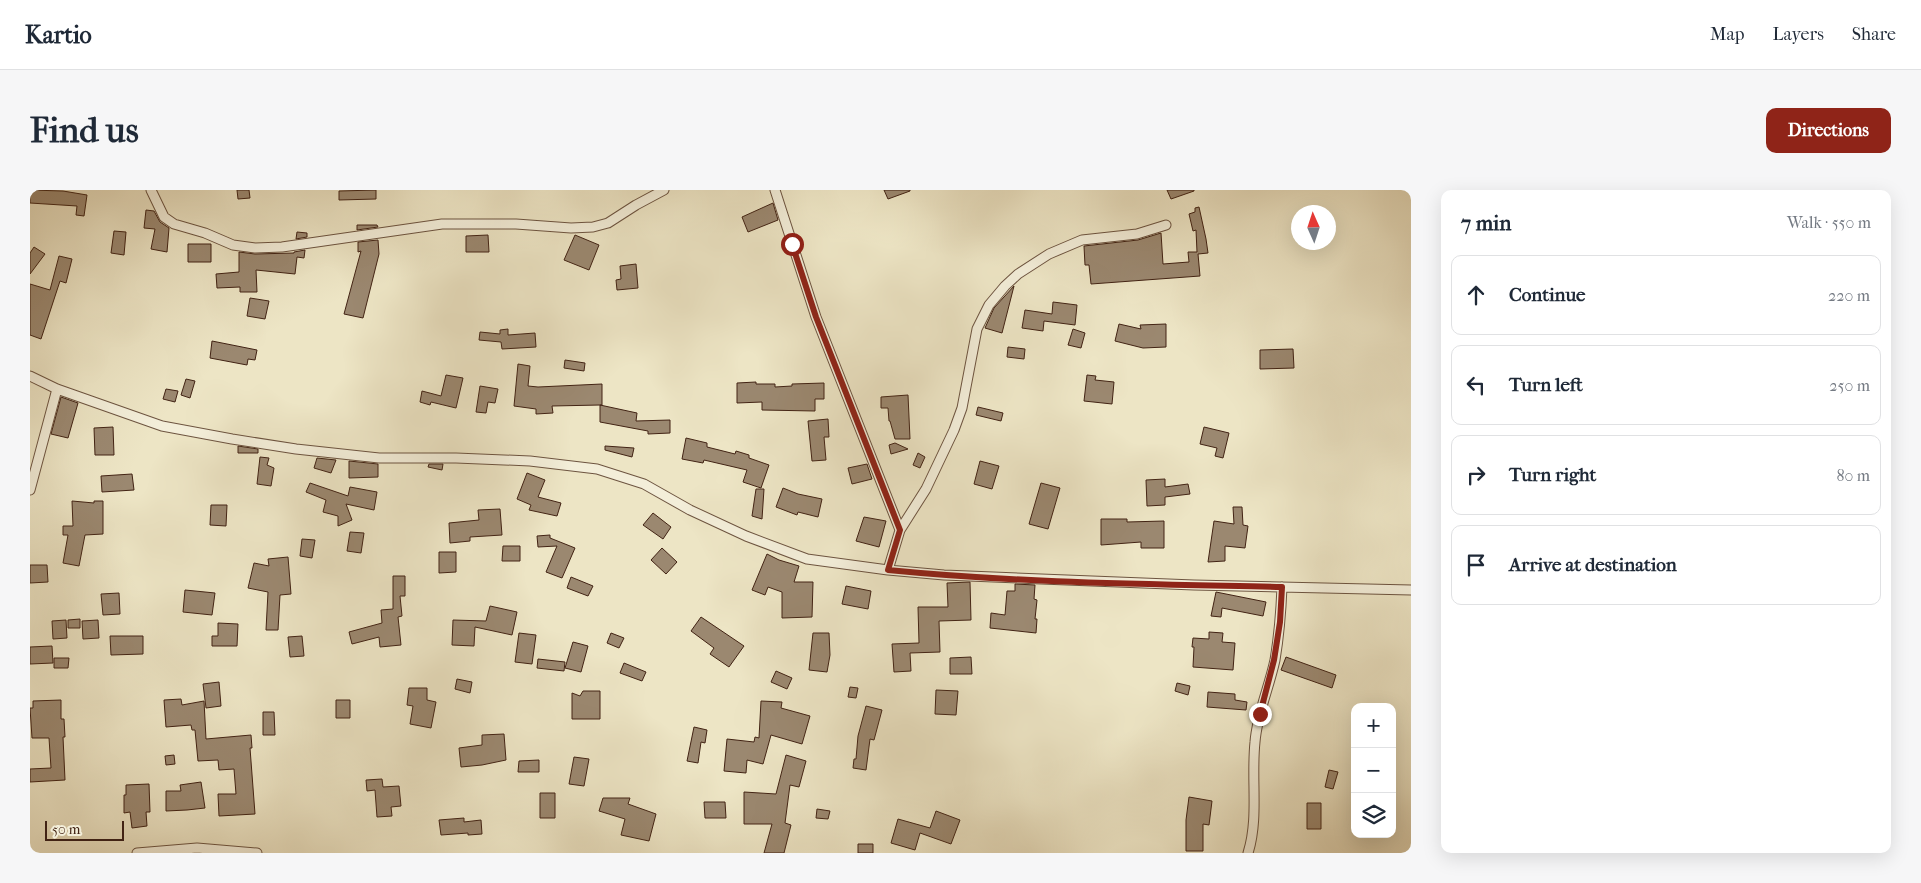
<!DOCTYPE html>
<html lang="en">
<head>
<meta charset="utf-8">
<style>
	:root { --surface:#fff; --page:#f6f6f7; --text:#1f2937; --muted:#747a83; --line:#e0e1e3; --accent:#8f2418 }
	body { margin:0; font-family:"IM FELL French Canon",serif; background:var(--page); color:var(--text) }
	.controls { position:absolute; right:15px; bottom:15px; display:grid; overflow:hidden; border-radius:10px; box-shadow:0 5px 20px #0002 }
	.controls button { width:45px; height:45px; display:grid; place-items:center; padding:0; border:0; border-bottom:1px solid var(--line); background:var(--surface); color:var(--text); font:25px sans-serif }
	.compass { position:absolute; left:1261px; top:15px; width:45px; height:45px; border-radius:50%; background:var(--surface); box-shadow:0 5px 20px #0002; rotate:357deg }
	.scale { position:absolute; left:15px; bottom:12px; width:79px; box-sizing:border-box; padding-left:5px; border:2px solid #422314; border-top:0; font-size:14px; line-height:18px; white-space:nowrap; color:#422314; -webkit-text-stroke:4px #f3eed9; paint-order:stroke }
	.stop { position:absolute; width:15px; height:15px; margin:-11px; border:4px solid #8f2418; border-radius:50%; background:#fff }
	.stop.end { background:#8f2418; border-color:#fff; box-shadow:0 1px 5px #0008 }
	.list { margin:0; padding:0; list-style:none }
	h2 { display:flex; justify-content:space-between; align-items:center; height:65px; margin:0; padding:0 20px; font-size:21px }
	h2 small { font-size:16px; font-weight:400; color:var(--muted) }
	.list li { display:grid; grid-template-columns:32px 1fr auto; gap:15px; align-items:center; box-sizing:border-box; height:80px; margin:0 10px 10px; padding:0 10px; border:1px solid var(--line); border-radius:10px }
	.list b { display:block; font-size:19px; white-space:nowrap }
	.list em { font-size:16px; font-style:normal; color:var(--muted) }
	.icon { flex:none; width:28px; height:28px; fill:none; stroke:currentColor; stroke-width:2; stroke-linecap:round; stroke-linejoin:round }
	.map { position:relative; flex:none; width:1381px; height:663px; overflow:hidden; border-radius:10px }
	header { display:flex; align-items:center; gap:30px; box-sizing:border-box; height:70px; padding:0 25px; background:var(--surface); border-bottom:1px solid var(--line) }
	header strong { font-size:24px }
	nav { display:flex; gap:28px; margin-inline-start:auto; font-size:18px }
	.intro { display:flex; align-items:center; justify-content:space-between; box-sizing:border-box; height:120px; padding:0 30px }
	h1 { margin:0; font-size:35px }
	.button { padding:12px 22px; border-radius:10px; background:var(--accent); color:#fff; font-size:18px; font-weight:700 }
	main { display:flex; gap:30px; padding:0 30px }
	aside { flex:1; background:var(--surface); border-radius:10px; box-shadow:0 5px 20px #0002 }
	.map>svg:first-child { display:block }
</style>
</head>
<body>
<header>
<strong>Kartio</strong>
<nav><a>Map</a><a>Layers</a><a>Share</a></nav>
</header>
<div class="intro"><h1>Find us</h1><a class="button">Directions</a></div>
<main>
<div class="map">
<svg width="1381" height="663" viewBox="0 0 1381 663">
	<rect width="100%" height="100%" fill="#ede5c5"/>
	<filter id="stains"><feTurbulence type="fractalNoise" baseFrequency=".004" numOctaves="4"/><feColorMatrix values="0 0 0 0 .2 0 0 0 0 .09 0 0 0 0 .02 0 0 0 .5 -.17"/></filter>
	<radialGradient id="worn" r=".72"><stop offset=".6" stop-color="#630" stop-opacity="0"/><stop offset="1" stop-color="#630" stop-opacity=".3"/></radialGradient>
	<path fill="#9b8870" stroke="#422314" d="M0,0L33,1L57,5L54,26L46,25L47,16L0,13Z
		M207,0H219L220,8L208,9Z
		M346,0V9L309,10V1Z
		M854,0H880V1L858,9Z
		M1137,0H1164V1L1141,9Z
		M743,13L748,30L718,42L712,27Z
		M1169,17L1176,49L1178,63L1168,64L1170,86L1061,94L1059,75H1055L1054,56L1108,50L1131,43L1133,74L1159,72L1158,62H1167L1166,40L1163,41L1159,24L1165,22V18Z
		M116,20L124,21L130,32L139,38L137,62L121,59L125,39L114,38Z
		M327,35H347L348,37L327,40Z
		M84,41L96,42L94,65L81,63Z
		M267,42L277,43V47L266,49Z
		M458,45L459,62H436V46Z
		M545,45L569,55L559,80L534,70Z
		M348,50L349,64L333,128L314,124L331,61L328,62V52Z
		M158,54H181V72H158Z
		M4,57L15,64L0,84V63Z
		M275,60L274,68L267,67L265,84L226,80L227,102H210V97L187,98L186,84L209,82V62L225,64L264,63V62Z
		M29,66L42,69L36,93L30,91L11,149L0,145V94L20,100Z
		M606,74L608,98L587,100L586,90L591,89L590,76Z
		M984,96L972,143L955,138L964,118Z
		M220,108L239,111L235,129L217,126Z
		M1023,112L1047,115L1045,135L1014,131L1013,141L992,138L995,120L1022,124Z
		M1089,134L1111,139L1110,135L1136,134V157L1113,158L1085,151Z
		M478,139V145L505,143L506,157L472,159L471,152L449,150L450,142L470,144V140Z
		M1043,139L1055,143L1051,158L1038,155Z
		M182,151L227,160L225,170L218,169L217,175L180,168Z
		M978,157L995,159L994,169L977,167Z
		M1263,159L1264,178L1230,179V160Z
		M535,170L555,173L554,181L534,178Z
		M488,174L500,176L498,196L508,197L572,194V215H570L607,223L606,231L640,230V243L618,244V241L570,232V215L522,216L523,223L506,224V219L484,216Z
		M416,185L433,188L426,218L401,212L400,215L390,212L392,201L411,206Z
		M1057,185L1066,186L1065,190L1084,192L1082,214L1054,211Z
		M156,189L165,191L160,208L151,205Z
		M726,192V194H745V197L762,196V194L794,193V209H785V221L732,220V212L707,213V193Z
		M450,196L468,199L465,213L458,212L456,223L446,222Z
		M136,199L148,201L145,212L133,209Z
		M878,205L880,249H865L860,231H859L858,218H851V207Z
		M31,207L48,213L38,248L21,244Z
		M948,217L973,223L971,231L946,225Z
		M798,229L799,247H794L796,270L782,271L778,231Z
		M83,237L84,265H65L64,238Z
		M1174,237L1199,243L1193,268L1185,266L1187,258L1170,254Z
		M656,248L677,253V257L705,264L706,261L719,265V268L739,275L731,298L713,292L717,280L674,270L673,273L652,269Z
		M865,253L878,259L861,264L859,255Z
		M208,256L228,259V263H208Z
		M575,256L604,258L602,267L575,260Z
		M888,263L895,267L890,278L883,275Z
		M230,267L239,268L237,275L244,278L241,296L227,294Z
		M287,268L306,270L301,283L284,278Z
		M319,271L348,274V287L319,288Z
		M950,271L969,276L962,299L944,294Z
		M399,274H413L412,280L398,277Z
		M837,274L842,289L822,294L818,278Z
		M497,283L515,290L508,307L531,313L527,326L499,320L501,315L487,309Z
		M102,284L104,300L72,302L71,286Z
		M1135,289V297L1158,294L1160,304L1135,307V315L1117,316L1116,290Z
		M280,293L318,306L320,297L347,302L344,320L316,314L322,330L308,336V326L293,322L296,310L276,302Z
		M1011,293L1030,298L1018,339L999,334Z
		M753,298L768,304L792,309L788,327L768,322L767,325L746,317Z
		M726,299H734L732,329L722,326Z
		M42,311L64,313V311H73V344L55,345L49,376L33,373L38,345H33V336H43Z
		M181,315H197L196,336L180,335Z
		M1203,317H1212L1213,335L1218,336L1215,358L1195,356V371L1178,372L1184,331L1204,334Z
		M470,319L472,345L440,347V351L420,353L419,333L449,330L448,320Z
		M623,323L641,337L633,349L613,335Z
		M834,327L856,331L849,357L826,351Z
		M1071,329H1097V332L1134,331V358H1111V352L1071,355Z
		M320,342L334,343L331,363L317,361Z
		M520,345V348L545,358L532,388L516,382L527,356L508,357L507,346Z
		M272,349L285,350L282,368L270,366Z
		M473,356H490V371H472Z
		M632,358L647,372L636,384L621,370Z
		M409,362H426V382L409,383Z
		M737,364L749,370L769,376L764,392H783L782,427L752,428V402L738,397L735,405L722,400Z
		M258,367L261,404L250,405L248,440H236L238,402L218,398L224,373L239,376L238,369Z
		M0,375H17L18,392L0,393Z
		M363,386H375V406H370L372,426L368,427L371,455L350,457L349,447L322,454L319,442L352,433L351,420L363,419Z
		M541,387L563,396L558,406L537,398Z
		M940,392L941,430L909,431L910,462L880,463L881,481L864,482L862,454L889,453L888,417H918L917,393Z
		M985,394L1005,395L1004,409L1007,410L1005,429H1007L1006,443L960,438L961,423L975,425L977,401H985Z
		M816,396L841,401L838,419L812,414Z
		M155,400L185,403L182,425L153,422Z
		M1186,402L1236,412L1233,426L1192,418L1191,427L1181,426Z
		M89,403L90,424L73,425L71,404Z
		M460,416L487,422L482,445L445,437L444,456L422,455L423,430L456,431Z
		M671,427L714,456L699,477L680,464L684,458L661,441Z
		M50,429V438H38V430Z
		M36,430L37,448L23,449L22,431Z
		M68,430L69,448L53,449L52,431Z
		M188,433L208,434L207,456H182V446H188Z
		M1179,442L1193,443L1192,452L1205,453L1203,480L1163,477L1164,457H1162L1163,448L1179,449Z
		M489,443L506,445L502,474L485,472Z
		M581,443L594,448L589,458L577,453Z
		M783,443H799L800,465L797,482L779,480Z
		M80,446H113V464L81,465Z
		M272,446L274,466L260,467L258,447Z
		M543,452L558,456L551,482L535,478Z
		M22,456L23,473L0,474V457Z
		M941,467L942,484H920V468Z
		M1256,467L1306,485L1302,498L1251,480Z
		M24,468H39L38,478H24Z
		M508,469L535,472L534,481L507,478Z
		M594,473L616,482L612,491L590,483Z
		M746,481L762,488L757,499L741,492Z
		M427,489L442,492L440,503L425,499Z
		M189,492L191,516L176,518L173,494Z
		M1147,493L1160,496L1158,505L1145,501Z
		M820,497L828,498L826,508L818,507Z
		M379,498H397V510L406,512L401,538L380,534L383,516L377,515Z
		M906,500L928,501L926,525L905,524Z
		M553,501H570V529H542V503L550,506Z
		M1178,502L1205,504V510L1217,512L1216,520L1177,517Z
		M151,509L152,515L174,511L176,549L221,545L222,558H220L225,624L189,626L188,604H206L204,579L189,580L188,570L168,571L165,540H162L161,535L136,537L134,510Z
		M31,510V529H34L35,547H33L35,590L0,592V579L21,578L19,548H2L0,518H3V511Z
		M306,510H320V528H306Z
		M731,511L752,512L751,518L780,526L772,554L741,545L733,574L717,570L716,583L694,581L697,549L724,552L725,547L729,548Z
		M836,516L852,520L844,550L840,549L836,580L823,578L824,569H826L828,546Z
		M233,522H244L245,545H233Z
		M664,537L677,540L675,553L671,552L668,573L657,571Z
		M474,544L476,570L452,575L431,577L429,558L452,555V545Z
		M144,565L145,574L136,575L135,566Z
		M756,565L776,571L769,597L760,595L755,633L761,635L754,663H734L742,634H714V602L746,604Z
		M544,567L559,569L554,596L539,594Z
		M509,570V582H488L489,571Z
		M1299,580L1308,582L1303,599L1295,597Z
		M352,589L353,597L369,596L371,616L361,617L362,626L347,627L345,600L337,601L336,590Z
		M171,592L175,618L157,620L136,621V601H151L150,595Z
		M119,594L120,622H116L117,636L102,638L100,622L94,623V605H96V595Z
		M510,603H525V628H510Z
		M1159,607L1182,611L1179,635L1173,634V661H1156V630Z
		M573,608H600L598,614L626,624L619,651L591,645L595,629L569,621Z
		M674,612H695L696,628H675Z
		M1277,613H1291V639H1277Z
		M787,619L800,621L798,629L786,628Z
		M906,621L930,630L921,654L890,643L885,660L861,653L868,629L900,638Z
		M434,628V632L451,630L452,644L438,645V643L411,645L409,630Z
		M828,654H843V663H828Z"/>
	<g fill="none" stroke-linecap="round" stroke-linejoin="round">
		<g stroke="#6d5440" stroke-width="11">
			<path id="minor" d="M121,0L134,27L144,34L175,43L203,55L225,58L252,57L412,34H486L541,38L563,37L578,33L606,15L634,0
				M745,0L786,127L870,340
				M0,186L27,199L132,236L202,249L266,259L349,268H426L500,271L567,279L614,294L660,320L716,346L777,369L858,380L914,385L1164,395L1381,400
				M0,300L27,199
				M858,380L870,340L896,299L924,240L932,218L947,139L959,115L975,96L988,84L1019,64L1052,50L1107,44L1136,35
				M107,663L167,658L227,663
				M1218,663C1229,628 1221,589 1225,552C1227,524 1239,498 1245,470C1249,446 1251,422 1252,397"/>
		</g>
		<use href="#minor" stroke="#f3eed9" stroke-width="9"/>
	</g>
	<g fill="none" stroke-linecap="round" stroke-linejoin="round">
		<path stroke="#8f2418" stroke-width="6" d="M762,54L786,127L870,340L858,380C989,393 1121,394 1252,397L1250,432L1244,470L1230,524"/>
	</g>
	<rect width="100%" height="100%" filter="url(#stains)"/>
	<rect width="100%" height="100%" fill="url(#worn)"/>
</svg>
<div class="controls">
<button>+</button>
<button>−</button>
<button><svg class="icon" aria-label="layers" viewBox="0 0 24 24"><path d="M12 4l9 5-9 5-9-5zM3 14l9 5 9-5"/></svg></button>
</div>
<svg class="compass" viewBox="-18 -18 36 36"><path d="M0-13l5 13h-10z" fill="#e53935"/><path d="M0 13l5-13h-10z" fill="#747a83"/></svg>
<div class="scale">50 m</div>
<div class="stop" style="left:762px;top:54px"></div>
<div class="stop end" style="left:1230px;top:524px"></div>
</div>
<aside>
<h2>7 min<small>Walk · 550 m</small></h2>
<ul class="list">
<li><svg class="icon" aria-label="ahead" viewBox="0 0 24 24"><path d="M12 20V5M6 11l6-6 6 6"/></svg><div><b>Continue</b></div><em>220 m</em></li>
<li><svg class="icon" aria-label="left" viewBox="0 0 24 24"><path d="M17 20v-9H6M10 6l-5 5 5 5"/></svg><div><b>Turn left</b></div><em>250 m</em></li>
<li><svg class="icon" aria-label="right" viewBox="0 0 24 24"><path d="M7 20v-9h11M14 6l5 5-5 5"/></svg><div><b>Turn right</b></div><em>80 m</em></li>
<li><svg class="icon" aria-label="arrive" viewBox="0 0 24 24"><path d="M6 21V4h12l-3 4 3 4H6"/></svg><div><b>Arrive at destination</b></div></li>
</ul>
</aside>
</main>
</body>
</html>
